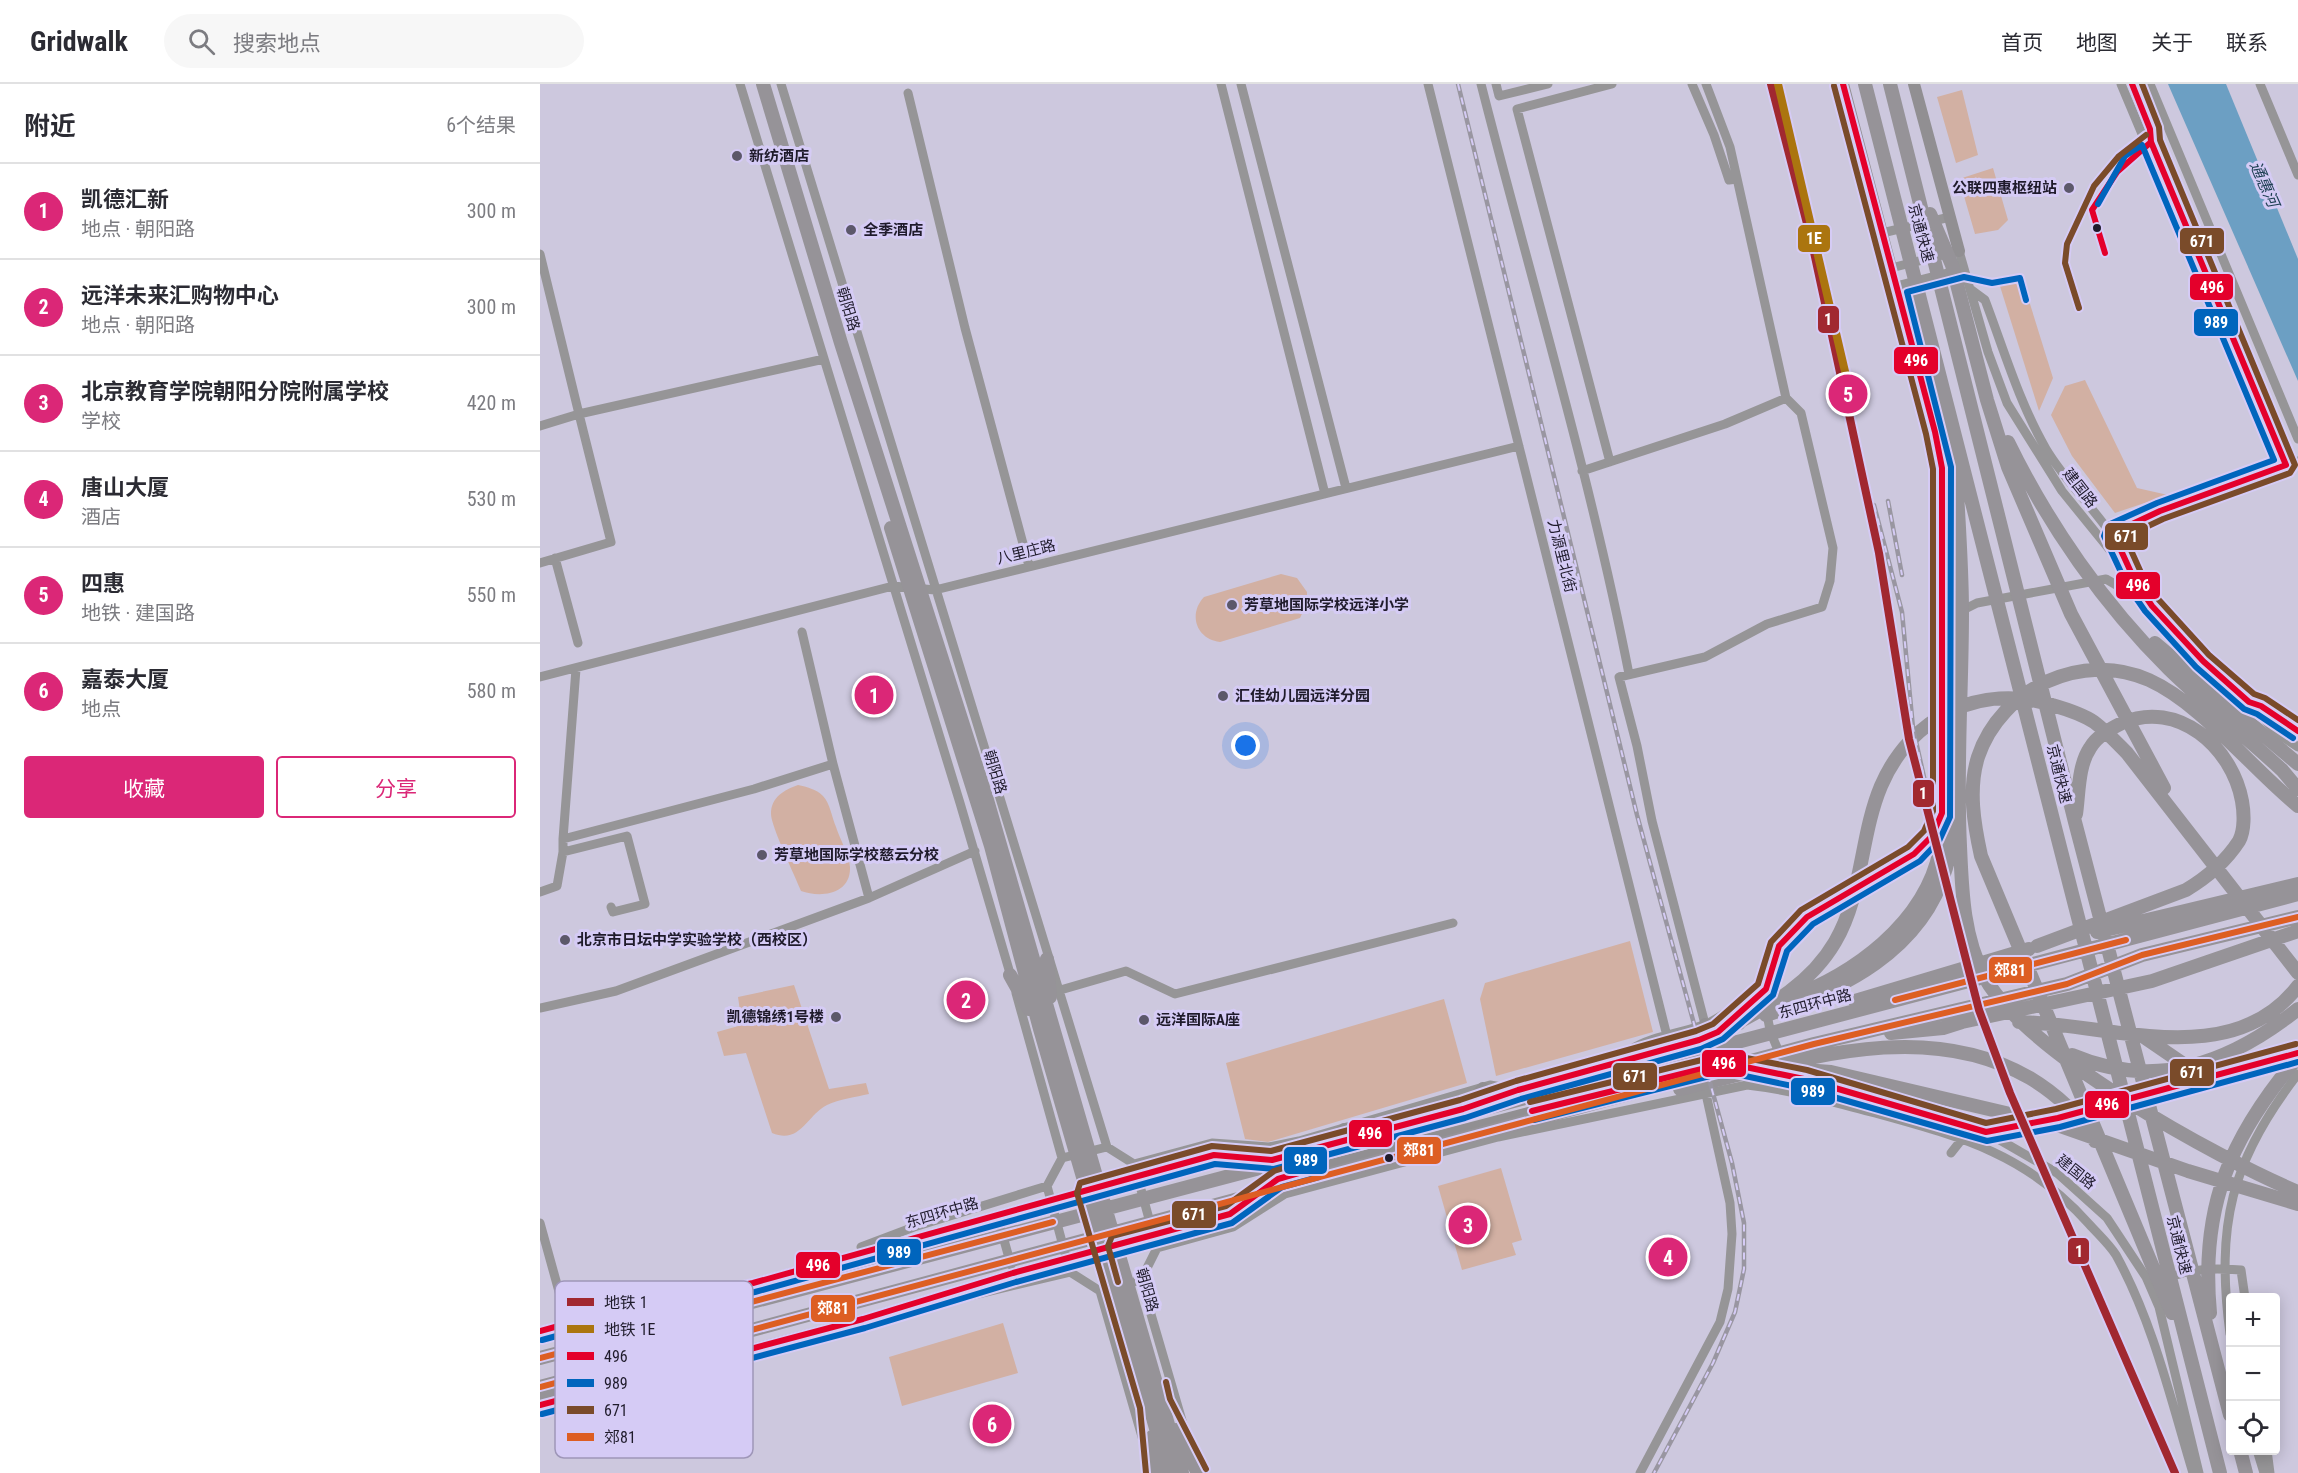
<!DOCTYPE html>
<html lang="zh">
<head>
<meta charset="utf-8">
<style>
	:root { --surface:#fff; --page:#f7f7f7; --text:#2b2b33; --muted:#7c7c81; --line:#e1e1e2; --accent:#db2777 }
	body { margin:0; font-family:"Roboto Condensed","Noto Sans SC",sans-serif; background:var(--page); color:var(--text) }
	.controls { position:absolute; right:18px; bottom:18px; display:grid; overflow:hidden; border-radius:6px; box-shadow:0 3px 15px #0003 }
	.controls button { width:54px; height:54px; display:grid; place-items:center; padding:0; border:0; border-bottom:2px solid var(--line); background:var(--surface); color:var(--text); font:30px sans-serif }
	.you { position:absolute; left:706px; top:662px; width:21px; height:21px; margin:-15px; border:4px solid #fff; border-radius:50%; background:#1a73e8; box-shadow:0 0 0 9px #1a73e833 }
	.badge { display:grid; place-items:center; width:39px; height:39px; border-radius:50%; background:var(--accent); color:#fff; font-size:20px; font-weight:700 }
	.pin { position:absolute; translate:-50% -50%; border:3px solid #fff; box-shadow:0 2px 6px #0006 }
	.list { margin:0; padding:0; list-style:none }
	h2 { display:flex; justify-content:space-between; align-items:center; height:78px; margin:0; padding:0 24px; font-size:26px }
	h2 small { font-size:20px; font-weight:400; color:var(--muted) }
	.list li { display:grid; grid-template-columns:39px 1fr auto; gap:18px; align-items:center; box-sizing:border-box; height:96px; padding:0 24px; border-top:2px solid var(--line) }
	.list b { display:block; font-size:22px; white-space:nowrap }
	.list p { margin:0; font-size:20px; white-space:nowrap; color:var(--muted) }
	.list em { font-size:20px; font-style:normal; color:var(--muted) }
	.actions { display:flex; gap:12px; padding:18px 24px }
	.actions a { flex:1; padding:14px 0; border:2px solid var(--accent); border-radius:6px; text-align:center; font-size:21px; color:var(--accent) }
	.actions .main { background:var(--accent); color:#fff }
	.icon { flex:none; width:33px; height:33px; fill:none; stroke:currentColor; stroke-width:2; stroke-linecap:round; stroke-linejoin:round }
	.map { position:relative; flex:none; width:1758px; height:1389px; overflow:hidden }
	header { display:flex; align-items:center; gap:36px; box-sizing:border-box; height:84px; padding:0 30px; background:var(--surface); border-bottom:2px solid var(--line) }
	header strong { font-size:28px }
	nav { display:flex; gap:33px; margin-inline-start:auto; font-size:21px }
	.search { width:420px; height:54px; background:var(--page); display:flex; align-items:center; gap:15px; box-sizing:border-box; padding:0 21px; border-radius:33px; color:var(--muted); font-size:22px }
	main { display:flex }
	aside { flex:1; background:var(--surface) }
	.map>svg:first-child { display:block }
</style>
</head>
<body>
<header>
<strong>Gridwalk</strong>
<div class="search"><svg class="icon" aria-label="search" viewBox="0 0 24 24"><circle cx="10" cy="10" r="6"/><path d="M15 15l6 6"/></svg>搜索地点</div>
<nav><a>首页</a><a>地图</a><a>关于</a><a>联系</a></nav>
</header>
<main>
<aside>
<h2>附近<small>6个结果</small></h2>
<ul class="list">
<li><span class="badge">1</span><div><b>凯德汇新</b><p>地点 · 朝阳路</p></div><em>300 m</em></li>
<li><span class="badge">2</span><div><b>远洋未来汇购物中心</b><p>地点 · 朝阳路</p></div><em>300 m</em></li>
<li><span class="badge">3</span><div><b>北京教育学院朝阳分院附属学校</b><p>学校</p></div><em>420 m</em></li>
<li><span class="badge">4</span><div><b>唐山大厦</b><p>酒店</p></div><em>530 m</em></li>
<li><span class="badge">5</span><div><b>四惠</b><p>地铁 · 建国路</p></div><em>550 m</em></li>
<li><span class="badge">6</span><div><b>嘉泰大厦</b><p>地点</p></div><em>580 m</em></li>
</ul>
<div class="actions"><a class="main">收藏</a><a>分享</a></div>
</aside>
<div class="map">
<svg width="1758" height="1389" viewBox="0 0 1758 1389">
	<rect width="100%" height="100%" fill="#cdc8de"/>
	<path fill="#d2b0a3" d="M1422,6L1438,71L1416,79L1397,13Z
		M1453,84L1468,136L1458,146L1435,150L1419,95Z
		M1481,191L1513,294L1499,327L1459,199Z
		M1545,296L1597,404L1628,411L1575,429L1532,372L1511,331L1525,302Z
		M741,490L757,494L767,508V519L760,534L680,558C656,555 648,530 664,513Z
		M258,701C267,703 276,705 283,712C290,719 292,734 296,743C300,755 309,771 310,783C311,811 280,814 261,807C255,792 231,742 231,730C231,713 244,706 258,701Z
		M1090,857L1113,948L956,992L940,915L945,899Z
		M254,901L289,1005L326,999L329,1010C316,1013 299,1015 287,1021C267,1031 260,1061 232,1049L206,969L184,972L177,948L202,941L198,913Z
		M904,915L927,999L728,1058L705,1055L686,979Z
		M961,1084L982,1156L972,1159L976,1171L922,1186L898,1102Z
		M463,1239L478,1289L362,1322L349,1273Z"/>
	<path fill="#6c9fc3" d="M1628,0H1686L1758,175V297Z"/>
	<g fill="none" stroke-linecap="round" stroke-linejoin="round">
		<path stroke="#969597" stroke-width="9" d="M200,0L420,719L472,896
			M241,0L567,1063
			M681,0L785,410
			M701,0L806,404
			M888,0L1127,952
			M941,0C991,196 1050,391 1089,590
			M956,0L959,12L1008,0
			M1152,0L1174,51L1189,96L1197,95
			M1581,0L1602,50L1611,58
			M1592,0L1610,45L1611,58L1746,381
			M1610,0L1758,355
			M1720,0L1758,91
			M368,9L425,244L489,482
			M1342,149L1410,133
			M0,170L39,330L284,275
			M1356,202L1419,186
			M1430,205L1445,216C1464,266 1479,318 1506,365C1533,410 1573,439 1592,489
			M0,342L39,330L71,458L0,479
			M1070,378L977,25L1072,0
			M1042,387L1185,340L1246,314
			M1573,449L1677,405L1758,377
			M15,474L38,559
			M262,548L293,680
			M1405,560L1417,529L1437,519L1566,495L1607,519
			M36,585L23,755L214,705L293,680L329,814
			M0,593L353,502L395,506L979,362
			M1710,620L1737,649L1758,663
			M23,755V768L87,752L105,820L73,828L71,823
			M0,808L17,802L23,768
			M517,907L586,887L635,910L913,839
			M476,909L522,1074
			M0,924L76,907L329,814L435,767
			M1165,940L1112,737L1097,662L1079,593L1165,573L1227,540L1282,523L1290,497L1293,464L1261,329L1246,314L1190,63L1166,0
			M1090,966C1113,951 1141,950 1166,940C1185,932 1199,917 1218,909
			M1242,973C1227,947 1222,919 1231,890C1233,881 1235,871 1239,863C1256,827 1341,797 1374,770C1388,759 1395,745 1402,729V384L1395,348L1351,184L1419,167L1448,268L1467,319L1522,407L1595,497L1612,522L1663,577L1709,618L1721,622L1758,647
			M1260,992L1264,995L1446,1048L1517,1089L1567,1134L1606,1193L1619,1223L1659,1389
			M1446,1048L1518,1034L1758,969
			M567,1063L594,1080L617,1164L601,1196L560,1207L530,1188L507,1102L522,1074Z
			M1411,1069L1426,1050
			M594,1080L672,1059L729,1063L759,1057L950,1001L978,1006
			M457,1131L471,1181
			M0,1139L28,1240
			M321,1163L374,1143L507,1102
			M617,1164L693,1143L745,1110L958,1053L1207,1001C1252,1006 1292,1018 1335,1029C1422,1053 1487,1070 1549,1140C1558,1150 1569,1160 1576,1171C1613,1238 1631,1316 1653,1389
			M1626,1195C1651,1184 1674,1184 1701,1186L1705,1214
			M601,1196L650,1364
			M560,1207L609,1377
			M363,1228L530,1188
			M0,1247L58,1231L213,1199L674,1071
			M1690,1250C1676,1142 1690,1077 1758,990
			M8,1318L323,1235L473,1189L690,1130
			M1717,1366L1724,1389
			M1727,1366L1730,1389
			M1100,1389L1180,1238L1188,1205L1192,1150L1190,1119L1166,1010"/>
		<path stroke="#918f92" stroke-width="12" d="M1303,0L1351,184
			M1374,0L1419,167
			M1165,940C1182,950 1192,959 1186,979
			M1184,942L1226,905
			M1219,986L1264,995
			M926,1023L943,1004
			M928,1023L1005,998
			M786,1062L804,1045L829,1050
			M674,1071L732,1076L740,1074
			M690,1130L738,1095L1167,982"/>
		<path stroke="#969398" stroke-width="14" d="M223,0L301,259L447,716L642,1389
			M1325,0L1680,1389
			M1350,0L1535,738L1690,1331
			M1390,130L1412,181L1447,316L1468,383L1531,530L1624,704
			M1468,358C1508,440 1564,521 1629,585C1665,620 1705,652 1742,686L1758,705
			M1415,368C1417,421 1422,475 1422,528C1422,606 1416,684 1420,762C1422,807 1423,851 1444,892C1485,969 1677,1074 1758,1108
			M351,444L451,762L500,945L629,1389
			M1615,559L1758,680
			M1557,848L1758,800
			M1497,862L1646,806C1666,794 1686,777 1699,757C1705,746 1704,728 1702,717C1692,663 1638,615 1582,639C1570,645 1557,652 1550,664C1538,682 1539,709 1536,730
			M507,875L510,913
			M470,891L489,925
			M1247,915C1313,891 1385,840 1400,766C1402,754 1402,741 1402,729
			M1315,917L1489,865
			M1226,931C1302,906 1382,867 1406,784C1410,771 1411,756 1413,743
			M1479,938C1568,939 1691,989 1758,902
			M1191,942C1232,921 1271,899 1295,858C1323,810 1320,752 1341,702C1371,632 1441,599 1512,621C1526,625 1542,630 1554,638C1566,647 1577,659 1587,669L1758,889
			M1351,949L1403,944L1422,938L1612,897L1758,847
			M1604,953L1664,994
			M1532,971C1616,1007 1690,979 1758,925
			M1250,985L1291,988L1517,1041L1648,1087L1758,1120
			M996,1005L1036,985L1199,939
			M1140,1005C1254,979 1381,931 1490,994C1515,1009 1541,1032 1555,1057
			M1632,1229L1441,772C1434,740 1428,705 1438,673C1461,604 1543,566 1609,596C1662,620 1711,684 1758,722
			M1670,1229C1660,1123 1690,1053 1758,973
			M0,1274L1758,810
			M0,1303L1274,960L1527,900L1602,871L1758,833
			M0,1316L37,1300
			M636,1346L658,1389
			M612,1353L615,1389
			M1700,1366L1706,1389"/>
		<g stroke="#9996a1" stroke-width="4.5">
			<path id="rail" d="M918,0L1097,731L1192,1079L1204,1139V1185L1195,1228L1173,1279L1114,1389
				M1348,417L1362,491
				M1334,421L1362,528L1373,644L1386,702"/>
		</g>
		<use href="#rail" stroke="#d5cbf5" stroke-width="2" stroke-dasharray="7" stroke-linecap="butt"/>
		<g stroke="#d5cbf5" stroke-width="10">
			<path id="bus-1" d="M1592,0L1610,45L1611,58L1746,381L1620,427L1573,449L1595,497L1612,522L1663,577L1709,618L1721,622L1758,647
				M1565,169L1552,126L1577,88L1611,58
				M992,1027L1186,979L1264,995L1446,1048L1518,1034L1758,969
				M0,1247L58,1231L213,1199L674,1071L732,1076L923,1025L978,1006L1159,956L1178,948L1226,905L1239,862L1267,833L1374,770L1392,752L1402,729V384L1395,348L1303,0
				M0,1321L323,1235L473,1189L690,1130L738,1095L776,1084"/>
		</g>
		<g stroke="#d5cbf5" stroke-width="10">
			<path id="bus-2" d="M1558,120L1585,72L1602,61L1734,376L1617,419L1568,441L1564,452L1587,501L1605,527L1656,583L1704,625L1717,630L1753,654
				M994,1036L1186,988L1262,1004L1447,1057L1520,1043L1758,978
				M2,1256L60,1240L215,1208L675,1080L734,1085L925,1034L981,1015L1161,965L1183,955L1233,911L1247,867L1273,840L1380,777L1399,757L1410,733L1411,383L1367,208L1424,193L1452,199L1480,194L1486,216
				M2,1330L325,1244L476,1198L692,1139L742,1103L779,1093"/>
		</g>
		<g stroke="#d5cbf5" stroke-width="10">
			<path id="bus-3" d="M1602,0L1619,43L1620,56L1755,381L1750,389L1623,435L1585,453L1603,493L1619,516L1669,571L1714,610L1725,614L1758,636
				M1539,224L1525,179L1527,160L1554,102L1579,72L1606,51
				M990,1018L1186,970L1267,986L1446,1039L1516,1025L1756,960
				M578,1198L568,1162L572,1152L686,1122L734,1087L773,1075
				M626,1298L630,1315L666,1385
				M606,1389L600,1324L537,1109L540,1099L672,1062L731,1067L920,1016L976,997L1156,947L1173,940L1218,900L1231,858L1261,826L1368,763L1384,747L1393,727V385L1386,350L1294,2"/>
		</g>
		<g stroke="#d5cbf5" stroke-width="10">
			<path id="bus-4" d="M1355,916L1586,856
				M0,1274L513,1138
				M0,1303L1274,960L1527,900L1602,871L1758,833"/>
		</g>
		<use href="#bus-1" stroke="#e4002b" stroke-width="6"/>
		<use href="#bus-2" stroke="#0065bd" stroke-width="6"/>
		<use href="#bus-3" stroke="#7a4b2a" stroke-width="6"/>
		<use href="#bus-4" stroke="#dd5e23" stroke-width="6"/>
		<g stroke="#d5cbf5" stroke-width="12">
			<path id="metro-1" d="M1231,0L1272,159L1339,469L1369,655L1439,926L1470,1009L1635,1389"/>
		</g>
		<g stroke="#d5cbf5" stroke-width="12">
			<path id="metro-2" d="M1238,0L1310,309"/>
		</g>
		<use href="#metro-1" stroke="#a12830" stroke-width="8"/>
		<use href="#metro-2" stroke="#ab750f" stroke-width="8"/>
	</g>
	<g fill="#5c586a" stroke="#d5cbf5" stroke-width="2">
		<circle cx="197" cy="72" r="6"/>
		<circle cx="1529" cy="104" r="6"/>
		<circle cx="311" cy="146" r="6"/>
		<circle cx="692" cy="521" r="6"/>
		<circle cx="683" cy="612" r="6"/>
		<circle cx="222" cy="771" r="6"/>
		<circle cx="25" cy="856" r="6"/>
		<circle cx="296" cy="933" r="6"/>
		<circle cx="604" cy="936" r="6"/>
	</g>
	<g fill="#1f1b2b" stroke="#d5cbf5" stroke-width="2">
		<circle cx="1557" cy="144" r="5"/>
		<circle cx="849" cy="1074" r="5"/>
	</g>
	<g text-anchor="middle" stroke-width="6" stroke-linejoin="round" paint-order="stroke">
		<g font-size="15" font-weight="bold" fill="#1f1b2b" stroke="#d5cbf5" text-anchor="start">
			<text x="209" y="77">新纺酒店</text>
			<text x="1517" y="109" text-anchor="end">公联四惠枢纽站</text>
			<text x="323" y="151">全季酒店</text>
			<text x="704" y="526">芳草地国际学校远洋小学</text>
			<text x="695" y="617">汇佳幼儿园远洋分园</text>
			<text x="234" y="776">芳草地国际学校慈云分校</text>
			<text x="37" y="861">北京市日坛中学实验学校（西校区）</text>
			<text x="284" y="938" text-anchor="end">凯德锦绣1号楼</text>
			<text x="616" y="941">远洋国际A座</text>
		</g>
		<g font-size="15" fill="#1f1b2b" stroke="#d5cbf5">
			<text transform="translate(1381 149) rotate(75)" y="5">京通快速</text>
			<text transform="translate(308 225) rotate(73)" y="5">朝阳路</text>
			<text transform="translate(1540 404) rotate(52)" y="5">建国路</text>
			<text transform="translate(486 468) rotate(-14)" y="5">八里庄路</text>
			<text transform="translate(1022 472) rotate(76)" y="5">力源里北街</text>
			<text transform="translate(455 688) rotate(73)" y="5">朝阳路</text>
			<text transform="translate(1519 690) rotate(76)" y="5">京通快速</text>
			<text transform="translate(1275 920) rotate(-15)" y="5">东四环中路</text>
			<text transform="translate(1536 1088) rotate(39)" y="5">建国路</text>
			<text transform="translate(402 1129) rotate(-16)" y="5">东四环中路</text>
			<text transform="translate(1639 1161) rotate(76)" y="5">京通快速</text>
			<text transform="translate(607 1206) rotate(74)" y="5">朝阳路</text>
		</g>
		<g font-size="16" font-style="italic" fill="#1c3e51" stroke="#d5cbf5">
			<text transform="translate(1725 100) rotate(66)" y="6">通惠河</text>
		</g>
	</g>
	<rect x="15" y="1197" width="198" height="177" rx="9" fill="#d5cbf5" stroke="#9e96b8" stroke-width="1.5"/>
	<rect x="27" y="1214" width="27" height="8" fill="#a12830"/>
	<rect x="27" y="1241" width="27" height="8" fill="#ab750f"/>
	<rect x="27" y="1268" width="27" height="8" fill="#e4002b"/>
	<rect x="27" y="1295" width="27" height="8" fill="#0065bd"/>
	<rect x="27" y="1322" width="27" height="8" fill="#7a4b2a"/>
	<rect x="27" y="1349" width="27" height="8" fill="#dd5e23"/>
	<g font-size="16" fill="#1f1b2b">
		<text x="64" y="1224">地铁 1</text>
		<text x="64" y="1251">地铁 1E</text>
		<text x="64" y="1278">496</text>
		<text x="64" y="1305">989</text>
		<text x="64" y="1332">671</text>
		<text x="64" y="1359">郊81</text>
	</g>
	<g stroke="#d5cbf5" stroke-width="2">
		<rect x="1257" y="140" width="34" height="29" rx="6" fill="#ab750f"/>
		<rect x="1639" y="143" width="46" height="28" rx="6" fill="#7a4b2a"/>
		<rect x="1649" y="189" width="45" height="28" rx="6" fill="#e4002b"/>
		<rect x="1277" y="221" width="23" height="29" rx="6" fill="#a12830"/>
		<rect x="1653" y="224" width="46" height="29" rx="6" fill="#0065bd"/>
		<rect x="1353" y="262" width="46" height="29" rx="6" fill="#e4002b"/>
		<rect x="1564" y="438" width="45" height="29" rx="6" fill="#7a4b2a"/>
		<rect x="1575" y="487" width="46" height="29" rx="6" fill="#e4002b"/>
		<rect x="1372" y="695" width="23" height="29" rx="6" fill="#a12830"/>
		<rect x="1448" y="872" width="45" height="28" rx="6" fill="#dd5e23"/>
		<rect x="1161" y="965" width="46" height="29" rx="6" fill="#e4002b"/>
		<rect x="1629" y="974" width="46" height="29" rx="6" fill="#7a4b2a"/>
		<rect x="1072" y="978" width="46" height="29" rx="6" fill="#7a4b2a"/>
		<rect x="1250" y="993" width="46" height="29" rx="6" fill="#0065bd"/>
		<rect x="1544" y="1006" width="46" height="29" rx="6" fill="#e4002b"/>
		<rect x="808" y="1035" width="45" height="29" rx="6" fill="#e4002b"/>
		<rect x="856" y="1052" width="46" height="29" rx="6" fill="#dd5e23"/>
		<rect x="743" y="1062" width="45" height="29" rx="6" fill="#0065bd"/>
		<rect x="631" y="1116" width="46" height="29" rx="6" fill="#7a4b2a"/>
		<rect x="1527" y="1153" width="23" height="28" rx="6" fill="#a12830"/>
		<rect x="336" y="1154" width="46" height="28" rx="6" fill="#0065bd"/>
		<rect x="255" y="1167" width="46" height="28" rx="6" fill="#e4002b"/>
		<rect x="270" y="1210" width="46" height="29" rx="6" fill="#dd5e23"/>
	</g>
	<g font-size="16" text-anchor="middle" font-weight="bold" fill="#fff">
		<text x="1274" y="160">1E</text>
		<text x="1662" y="163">671</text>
		<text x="1672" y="209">496</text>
		<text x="1288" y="241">1</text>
		<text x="1676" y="244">989</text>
		<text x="1376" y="282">496</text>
		<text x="1586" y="458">671</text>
		<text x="1598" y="507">496</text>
		<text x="1383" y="715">1</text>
		<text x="1470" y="892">郊81</text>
		<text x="1184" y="985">496</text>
		<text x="1652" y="994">671</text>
		<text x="1095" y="998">671</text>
		<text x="1273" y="1013">989</text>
		<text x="1567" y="1026">496</text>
		<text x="830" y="1055">496</text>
		<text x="879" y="1072">郊81</text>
		<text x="766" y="1082">989</text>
		<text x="654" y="1136">671</text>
		<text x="1539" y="1173">1</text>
		<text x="359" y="1174">989</text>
		<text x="278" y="1187">496</text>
		<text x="293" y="1230">郊81</text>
	</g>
</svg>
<div class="controls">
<button>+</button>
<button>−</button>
<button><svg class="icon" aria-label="locate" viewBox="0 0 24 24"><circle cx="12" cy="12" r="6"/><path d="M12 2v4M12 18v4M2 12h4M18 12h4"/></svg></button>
</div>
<div class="you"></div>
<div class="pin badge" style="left:334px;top:611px">1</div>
<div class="pin badge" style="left:426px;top:916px">2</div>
<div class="pin badge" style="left:928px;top:1141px">3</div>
<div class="pin badge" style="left:1128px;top:1173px">4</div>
<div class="pin badge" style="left:1308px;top:310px">5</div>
<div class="pin badge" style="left:452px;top:1340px">6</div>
</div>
</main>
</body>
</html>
